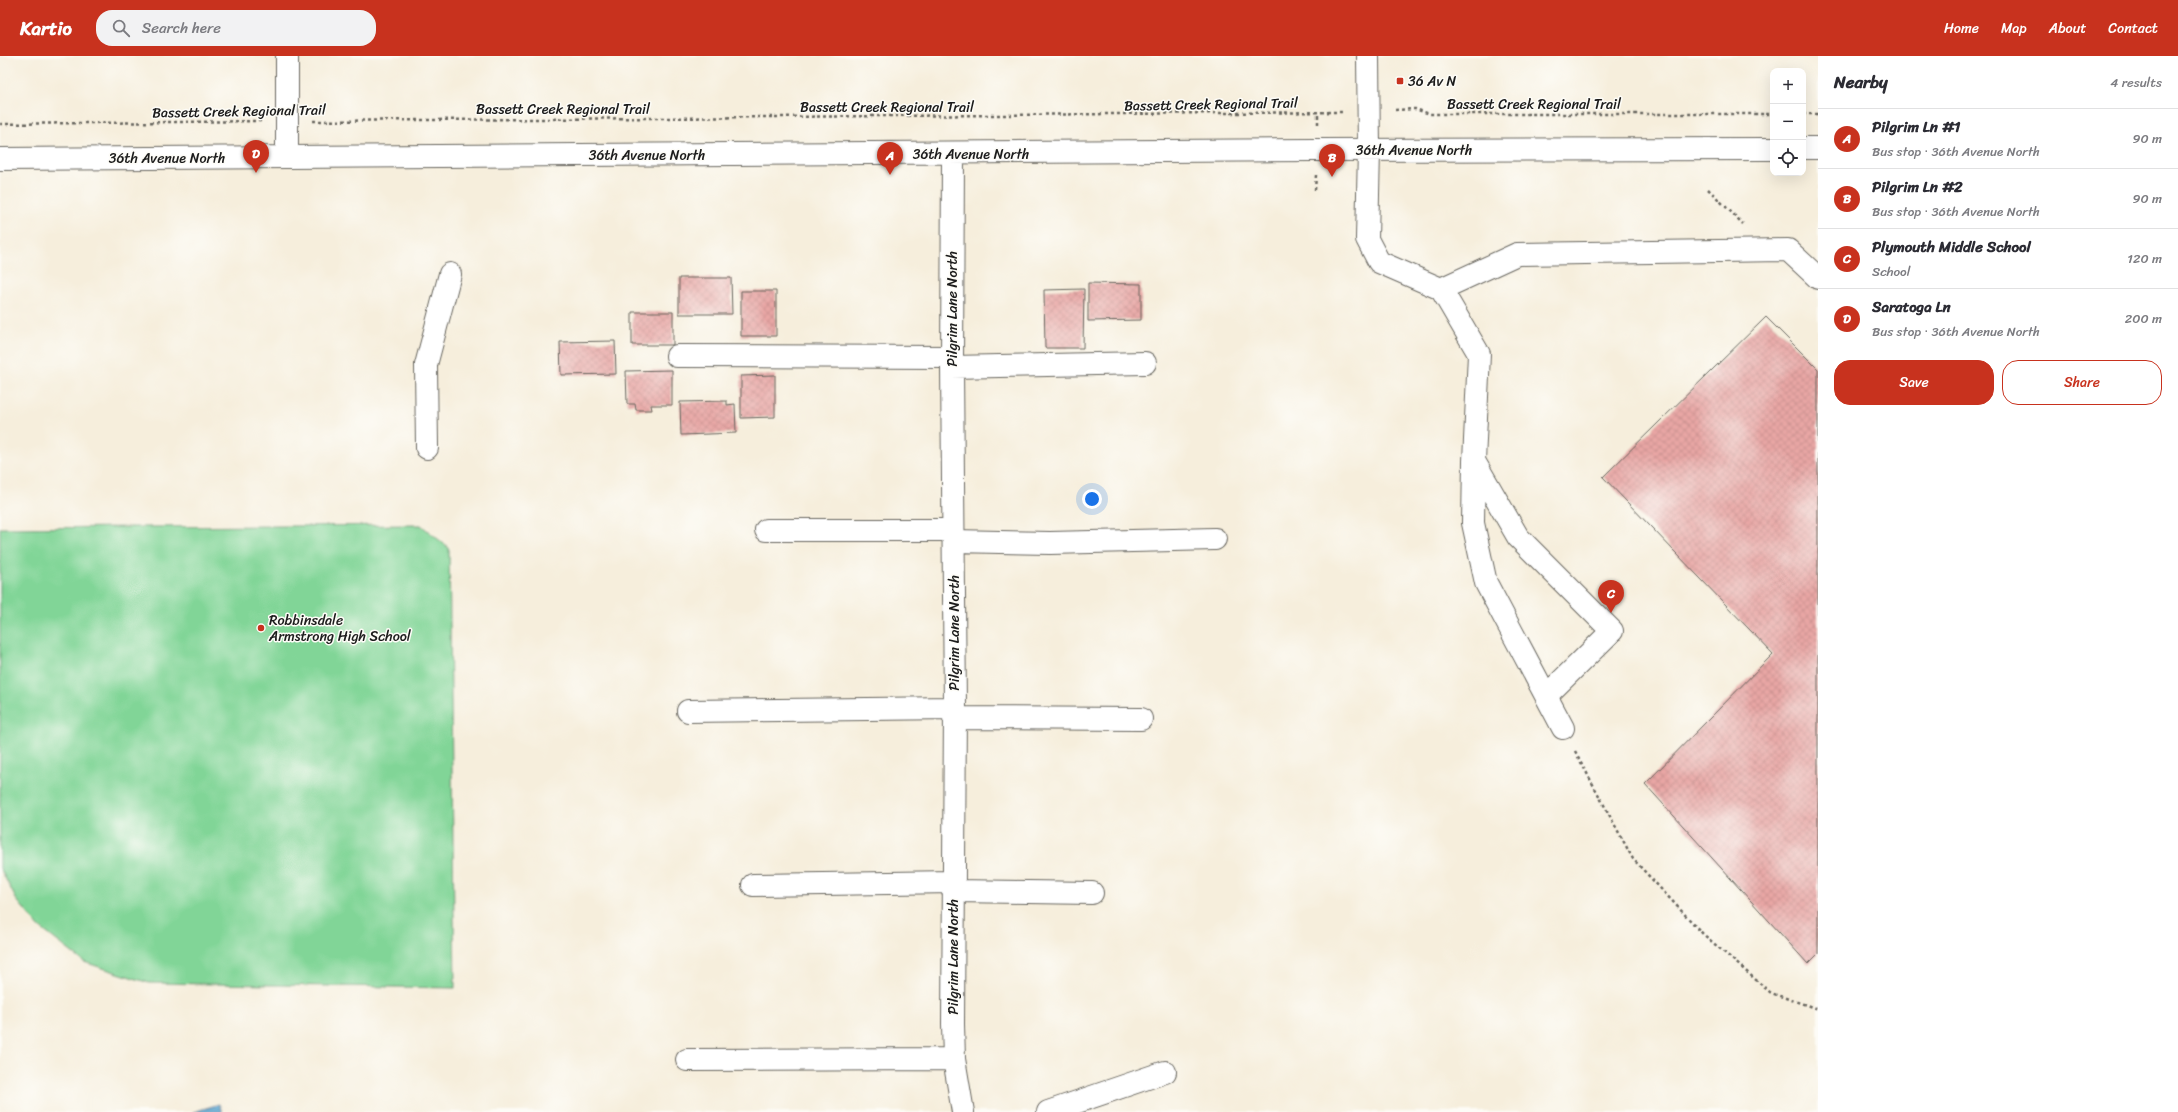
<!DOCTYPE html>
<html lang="en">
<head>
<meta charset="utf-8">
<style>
	:root { --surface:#fff; --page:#f2f2f3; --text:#2b2b33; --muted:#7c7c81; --line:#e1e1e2; --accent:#c8321e }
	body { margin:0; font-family:Sriracha,sans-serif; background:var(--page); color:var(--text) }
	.controls { position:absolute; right:12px; top:12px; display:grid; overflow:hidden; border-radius:8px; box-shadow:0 4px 16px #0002 }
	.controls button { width:36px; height:36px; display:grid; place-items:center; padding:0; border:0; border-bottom:1px solid var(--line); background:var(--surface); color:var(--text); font:20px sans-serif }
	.you { position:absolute; left:1092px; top:443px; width:14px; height:14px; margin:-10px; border:3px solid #fff; border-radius:50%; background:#1a73e8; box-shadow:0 0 0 6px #1a73e833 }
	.badge { display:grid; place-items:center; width:26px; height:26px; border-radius:50%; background:var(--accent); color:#fff; font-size:13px; font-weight:700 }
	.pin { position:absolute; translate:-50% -33px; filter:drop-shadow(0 1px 2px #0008) }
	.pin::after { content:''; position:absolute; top:21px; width:14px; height:12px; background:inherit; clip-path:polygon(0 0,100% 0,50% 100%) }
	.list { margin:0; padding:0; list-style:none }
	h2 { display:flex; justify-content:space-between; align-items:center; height:52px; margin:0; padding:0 16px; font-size:17px }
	h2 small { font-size:13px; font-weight:400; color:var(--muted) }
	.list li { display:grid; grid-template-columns:26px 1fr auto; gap:12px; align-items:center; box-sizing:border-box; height:60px; padding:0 16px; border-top:1px solid var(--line) }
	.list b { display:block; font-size:15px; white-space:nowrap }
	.list p { margin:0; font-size:13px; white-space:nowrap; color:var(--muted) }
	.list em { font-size:13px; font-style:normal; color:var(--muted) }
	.actions { display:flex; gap:8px; padding:12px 16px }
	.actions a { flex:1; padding:9px 0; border:1px solid var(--accent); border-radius:16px; text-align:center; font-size:14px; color:var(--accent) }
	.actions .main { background:var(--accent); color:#fff }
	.icon { flex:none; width:22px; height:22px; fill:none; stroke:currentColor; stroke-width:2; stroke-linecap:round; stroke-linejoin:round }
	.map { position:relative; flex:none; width:1818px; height:1056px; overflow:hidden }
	header { display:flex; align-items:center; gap:24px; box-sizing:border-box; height:56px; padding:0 20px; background:var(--accent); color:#fff }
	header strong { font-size:19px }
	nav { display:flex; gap:22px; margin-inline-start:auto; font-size:14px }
	.search { width:280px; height:36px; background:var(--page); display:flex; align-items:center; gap:10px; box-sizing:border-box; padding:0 14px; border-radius:16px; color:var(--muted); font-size:15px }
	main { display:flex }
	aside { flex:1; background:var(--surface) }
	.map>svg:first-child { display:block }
</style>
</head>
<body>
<header>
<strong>Kartio</strong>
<div class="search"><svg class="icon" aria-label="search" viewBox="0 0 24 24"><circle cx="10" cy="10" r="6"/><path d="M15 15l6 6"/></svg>Search here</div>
<nav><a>Home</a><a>Map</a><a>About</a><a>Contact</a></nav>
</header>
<main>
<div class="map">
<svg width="1818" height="1056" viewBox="0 0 1818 1056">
	<defs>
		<pattern id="water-rules" width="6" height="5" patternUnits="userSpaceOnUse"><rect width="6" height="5" fill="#60aad8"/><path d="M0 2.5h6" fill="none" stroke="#4e8aae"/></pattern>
		<pattern id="building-cross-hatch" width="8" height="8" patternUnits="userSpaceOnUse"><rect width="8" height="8" fill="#e8a6a4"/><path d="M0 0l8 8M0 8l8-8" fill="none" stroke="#c68e8d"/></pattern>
	</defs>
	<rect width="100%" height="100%" fill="#fdfcf7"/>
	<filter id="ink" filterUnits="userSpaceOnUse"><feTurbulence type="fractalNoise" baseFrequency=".025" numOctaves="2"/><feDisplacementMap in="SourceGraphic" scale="8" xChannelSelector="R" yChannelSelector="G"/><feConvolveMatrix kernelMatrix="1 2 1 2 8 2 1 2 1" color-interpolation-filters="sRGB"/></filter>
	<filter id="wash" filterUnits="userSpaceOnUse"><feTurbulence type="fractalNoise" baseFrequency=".012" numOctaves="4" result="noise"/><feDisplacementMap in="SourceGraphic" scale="16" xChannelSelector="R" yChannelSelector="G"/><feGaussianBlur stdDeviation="0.9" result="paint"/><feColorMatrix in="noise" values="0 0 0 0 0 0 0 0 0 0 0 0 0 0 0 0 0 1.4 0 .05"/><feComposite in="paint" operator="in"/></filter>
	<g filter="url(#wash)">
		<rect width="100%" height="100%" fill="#f6eedc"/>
		<path fill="#81d597" stroke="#4e785a" d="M421,469L449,492L455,932L149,927L84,906L39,871L16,843L0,812V472Z"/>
		<path fill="url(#water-rules)" stroke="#3e637a" d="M219,1048L222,1056H193Z"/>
		<g id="blocks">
			<path fill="url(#building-cross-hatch)" d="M679,222H731L732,258H679Z
				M1088,227L1141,228V264L1088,265Z
				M1084,233L1083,292H1045L1044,234Z
				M741,235H776V280H741Z
				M632,256H673V289H632Z
				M1766,261L1818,313V898L1808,908L1645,728L1773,598L1603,421Z
				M615,285L616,318L561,319L560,286Z
				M672,314V349H651L652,354H636L635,348H627L626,315Z
				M775,319V361L741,362V320Z
				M727,345V349L735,348L736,377L681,379L680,346Z"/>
		</g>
	</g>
	<g filter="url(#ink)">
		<use href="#blocks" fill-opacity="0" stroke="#68665f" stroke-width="1"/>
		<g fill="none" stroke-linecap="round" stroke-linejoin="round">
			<g stroke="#68665f" stroke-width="24">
				<path id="minor" d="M1368,0L1369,94L1367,183L1379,206L1441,233L1479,298L1474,405L1473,467L1486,527L1563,672
					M1803,92H1818
					M953,98L952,311L955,652L953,968L954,1003L963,1056
					M287,101V0
					M0,103L1317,94L1773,93
					M1441,233L1517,198L1788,194L1818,222
					M677,300L952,301
					M952,311L1145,307
					M427,392L426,309L450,218
					M1474,405L1518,481L1612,575L1546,640
					M766,474H953
					M954,485L1050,487L1215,483
					M688,655L955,652
					M954,662L1141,663
					M753,829L954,826
					M954,835L1092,837
					M687,1004L954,1003
					M1048,1056L1165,1016"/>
			</g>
			<path stroke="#68665f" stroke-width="2.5" stroke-dasharray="3 3" stroke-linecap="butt" d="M1395,54L1415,53L1430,58H1773
				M1803,58H1818
				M313,65L1342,56
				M0,68L262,65
				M1318,68V57
				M1708,133L1743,168
				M1315,134L1316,119
				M1575,695L1633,803L1703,878L1771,937L1818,953"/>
			<use href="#minor" stroke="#fff" stroke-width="22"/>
		</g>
	</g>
	<g fill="#c8321e" stroke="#fdfcf7" stroke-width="1.5">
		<rect x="1396" y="21" width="8" height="8" rx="2"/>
		<circle cx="261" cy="572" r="4"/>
	</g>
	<g text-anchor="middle" stroke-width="3" stroke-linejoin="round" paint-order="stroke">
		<g font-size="14" fill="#1c1c1c" stroke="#fdfcf7" text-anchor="start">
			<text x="1408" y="30">36 Av N</text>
			<text x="269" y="569">Robbinsdale<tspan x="269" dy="16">Armstrong High School</tspan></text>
		</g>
		<g font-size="14" fill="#1c1c1c" stroke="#fdfcf7">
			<text transform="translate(1211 48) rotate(-1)" y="5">Bassett Creek Regional Trail</text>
			<text x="1534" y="53">Bassett Creek Regional Trail</text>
			<text x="887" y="56">Bassett Creek Regional Trail</text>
			<text x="563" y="58">Bassett Creek Regional Trail</text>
			<text transform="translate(239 55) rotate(-1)" y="5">Bassett Creek Regional Trail</text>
			<text x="1414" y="99">36th Avenue North</text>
			<text x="971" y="103">36th Avenue North</text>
			<text x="647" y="104">36th Avenue North</text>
			<text x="167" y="107">36th Avenue North</text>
			<text transform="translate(952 253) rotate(-90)" y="5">Pilgrim Lane North</text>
			<text transform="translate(954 577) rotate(-90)" y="5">Pilgrim Lane North</text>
			<text transform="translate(953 901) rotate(-90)" y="5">Pilgrim Lane North</text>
		</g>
	</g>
</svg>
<div class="controls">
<button>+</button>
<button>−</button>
<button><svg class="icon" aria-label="locate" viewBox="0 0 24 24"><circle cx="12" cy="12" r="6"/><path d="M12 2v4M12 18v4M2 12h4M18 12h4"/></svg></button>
</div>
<div class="you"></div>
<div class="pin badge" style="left:890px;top:119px">A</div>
<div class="pin badge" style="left:1332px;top:121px">B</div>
<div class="pin badge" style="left:1611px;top:557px">C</div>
<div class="pin badge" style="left:256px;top:117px">D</div>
</div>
<aside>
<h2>Nearby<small>4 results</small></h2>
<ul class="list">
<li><span class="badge">A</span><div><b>Pilgrim Ln #1</b><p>Bus stop · 36th Avenue North</p></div><em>90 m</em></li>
<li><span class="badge">B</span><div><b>Pilgrim Ln #2</b><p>Bus stop · 36th Avenue North</p></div><em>90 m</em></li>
<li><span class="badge">C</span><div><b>Plymouth Middle School</b><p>School</p></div><em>120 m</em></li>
<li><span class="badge">D</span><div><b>Saratoga Ln</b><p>Bus stop · 36th Avenue North</p></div><em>200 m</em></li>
</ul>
<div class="actions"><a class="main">Save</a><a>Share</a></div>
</aside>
</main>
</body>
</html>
